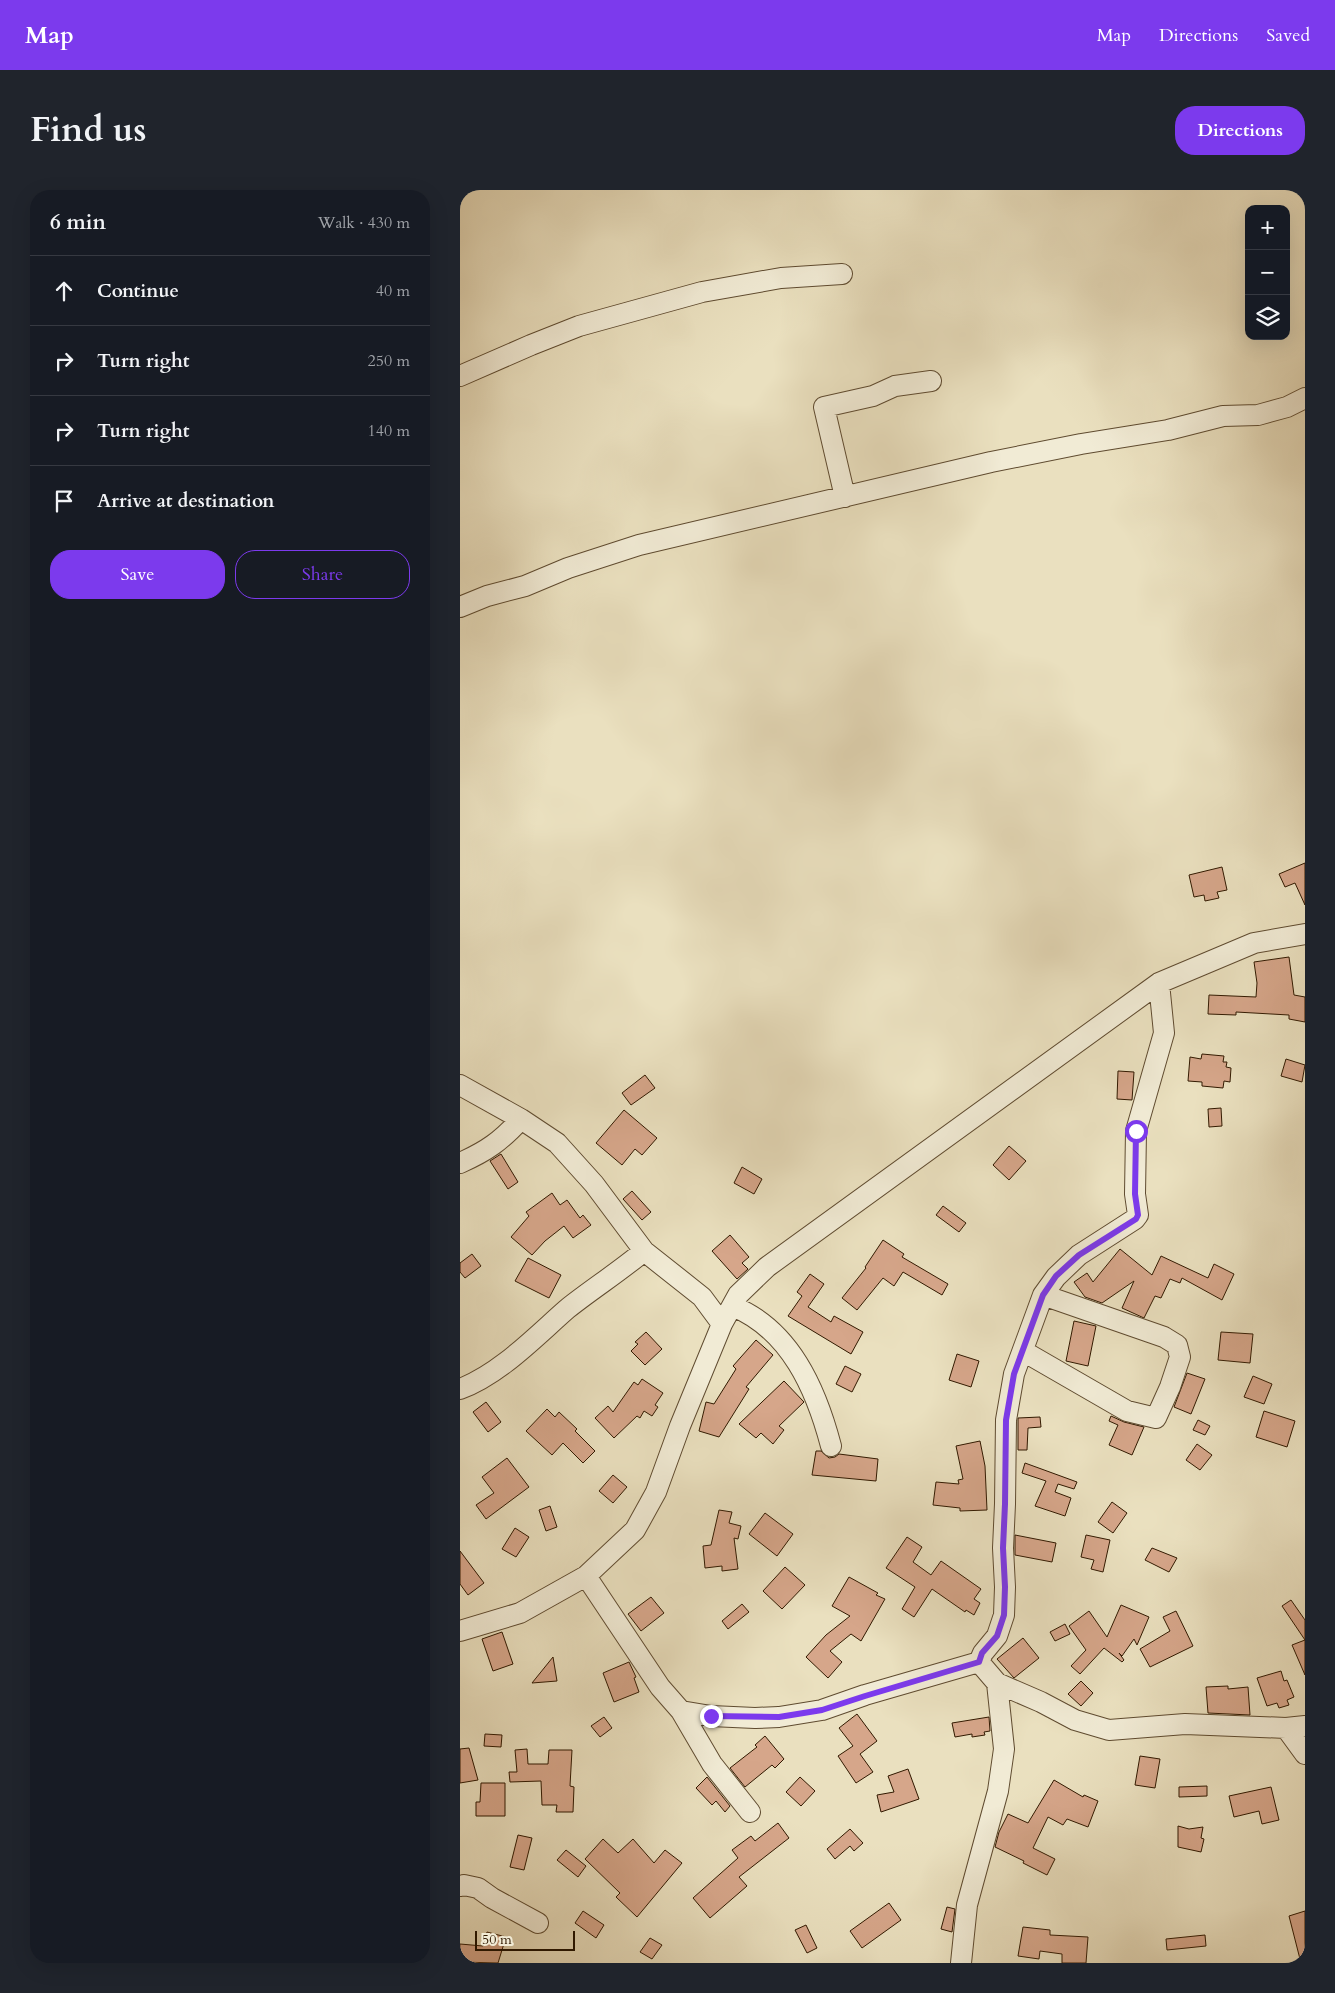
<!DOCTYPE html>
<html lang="en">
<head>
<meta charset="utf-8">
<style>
	:root { --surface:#171b24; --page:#20242c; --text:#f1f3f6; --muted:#9ea1a6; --line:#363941; --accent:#7c3aed }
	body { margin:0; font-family:Cardo,serif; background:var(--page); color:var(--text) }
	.controls { position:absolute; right:15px; top:15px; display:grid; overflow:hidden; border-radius:10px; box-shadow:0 5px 20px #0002 }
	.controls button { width:45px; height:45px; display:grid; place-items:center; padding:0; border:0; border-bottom:1px solid var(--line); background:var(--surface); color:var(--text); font:25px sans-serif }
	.scale { position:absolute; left:15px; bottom:12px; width:100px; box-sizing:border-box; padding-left:5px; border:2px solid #311900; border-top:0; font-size:14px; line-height:18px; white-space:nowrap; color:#311900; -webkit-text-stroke:4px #f1ebd5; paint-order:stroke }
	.stop { position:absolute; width:15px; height:15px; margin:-11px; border:4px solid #7c3aed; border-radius:50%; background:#fff }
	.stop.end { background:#7c3aed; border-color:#fff; box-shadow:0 1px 5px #0008 }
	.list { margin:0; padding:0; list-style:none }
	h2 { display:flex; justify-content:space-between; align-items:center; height:65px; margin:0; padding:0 20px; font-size:21px }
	h2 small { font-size:16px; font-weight:400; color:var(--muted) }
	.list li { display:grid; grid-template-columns:32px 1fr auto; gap:15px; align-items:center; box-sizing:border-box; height:70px; padding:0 20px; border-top:1px solid var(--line) }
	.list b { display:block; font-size:19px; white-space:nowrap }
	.list em { font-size:16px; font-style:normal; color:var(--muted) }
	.actions { display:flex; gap:10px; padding:15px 20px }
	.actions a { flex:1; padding:11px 0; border:1px solid var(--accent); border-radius:20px; text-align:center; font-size:18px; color:var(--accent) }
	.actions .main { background:var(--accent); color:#fff }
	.icon { flex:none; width:28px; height:28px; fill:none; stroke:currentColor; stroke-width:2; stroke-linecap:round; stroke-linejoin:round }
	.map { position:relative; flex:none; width:845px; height:1773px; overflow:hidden; border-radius:20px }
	header { display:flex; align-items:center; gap:30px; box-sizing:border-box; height:70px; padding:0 25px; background:var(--accent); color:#fff }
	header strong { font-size:24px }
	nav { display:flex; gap:28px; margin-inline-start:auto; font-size:18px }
	.intro { display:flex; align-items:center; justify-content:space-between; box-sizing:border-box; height:120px; padding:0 30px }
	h1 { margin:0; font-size:35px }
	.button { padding:12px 22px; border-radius:20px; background:var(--accent); color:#fff; font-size:18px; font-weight:700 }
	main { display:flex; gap:30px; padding:0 30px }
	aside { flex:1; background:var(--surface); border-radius:20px; box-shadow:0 5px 20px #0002 }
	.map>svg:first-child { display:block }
</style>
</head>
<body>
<header>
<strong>Map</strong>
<nav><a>Map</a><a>Directions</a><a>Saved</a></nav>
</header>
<div class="intro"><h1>Find us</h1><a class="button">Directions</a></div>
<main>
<aside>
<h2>6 min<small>Walk · 430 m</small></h2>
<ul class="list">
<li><svg class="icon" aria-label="ahead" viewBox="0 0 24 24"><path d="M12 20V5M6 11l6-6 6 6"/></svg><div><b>Continue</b></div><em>40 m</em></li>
<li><svg class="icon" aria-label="right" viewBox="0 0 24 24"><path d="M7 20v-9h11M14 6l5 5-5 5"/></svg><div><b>Turn right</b></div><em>250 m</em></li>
<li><svg class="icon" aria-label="right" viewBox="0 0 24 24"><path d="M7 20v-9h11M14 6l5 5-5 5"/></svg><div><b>Turn right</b></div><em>140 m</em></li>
<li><svg class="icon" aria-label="arrive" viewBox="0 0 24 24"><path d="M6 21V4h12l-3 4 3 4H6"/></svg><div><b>Arrive at destination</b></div></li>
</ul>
<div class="actions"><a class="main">Save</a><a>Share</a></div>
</aside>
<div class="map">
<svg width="845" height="1773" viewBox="0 0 845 1773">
	<rect width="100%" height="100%" fill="#eae0bf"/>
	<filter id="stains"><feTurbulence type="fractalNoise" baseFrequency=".004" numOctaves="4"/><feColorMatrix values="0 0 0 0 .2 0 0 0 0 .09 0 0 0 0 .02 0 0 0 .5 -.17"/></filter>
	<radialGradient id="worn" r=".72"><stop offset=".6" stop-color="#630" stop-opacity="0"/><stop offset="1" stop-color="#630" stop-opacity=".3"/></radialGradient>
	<path fill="#d6a68a" stroke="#311900" d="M845,673V715L835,693L825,697L819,684Z
		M762,677L767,700L757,702L759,708L745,711L744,705L734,707L729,685Z
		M829,767L834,805L845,807V832L829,829V825L776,822V825L748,824L749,805L796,807L797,793L794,772Z
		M742,864L764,866L763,872H767L766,877L771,878L770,892L764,891L763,898L742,896V892L728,891L730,867L741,869Z
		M826,869L845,875L842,892L821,886Z
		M658,881L674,882L672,910L657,909Z
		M185,885L195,898L171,915L162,903Z
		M761,918L762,936L749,937L748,919Z
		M164,920L197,948L182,965L175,959L162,975L136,953Z
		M549,956L566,971L549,990L533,975Z
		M41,964L58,992L48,999L30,971Z
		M282,977L302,989L294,1004L274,993Z
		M172,1001L191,1022L182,1030L163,1009Z
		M92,1003L100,1015L107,1010L120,1028L123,1025L131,1035L113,1048L104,1036L85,1051L72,1065L51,1047L69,1026L66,1022Z
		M483,1016L506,1033L499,1042L476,1025Z
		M270,1045L289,1067L282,1073L288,1079L277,1089L252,1061Z
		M423,1050L444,1064L442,1067L488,1094L482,1105L443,1082L434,1096L423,1088L397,1120L382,1108L406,1078L405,1077Z
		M660,1059L692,1085L701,1066L748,1088L754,1074L774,1084L762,1110L722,1088L720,1093L710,1089L701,1108L695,1106L684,1128L662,1118L674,1091L642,1113L625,1107L614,1092L627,1083L633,1092Z
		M12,1064L21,1076L5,1088L0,1082V1073Z
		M68,1068L101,1085L89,1108L55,1091Z
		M350,1084L364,1094L348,1117L371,1132L374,1126L403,1142L391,1164L328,1126L342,1106L337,1102Z
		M614,1131L636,1136L628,1176L606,1171Z
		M186,1142L202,1159L185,1175L171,1161L178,1154L175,1152Z
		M761,1142L793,1144L790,1173L758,1170Z
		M296,1150L313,1165L286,1197L289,1199L259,1247L239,1241L246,1212L254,1214L276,1179L273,1176Z
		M497,1164L519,1171L511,1197L489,1190Z
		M385,1176L401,1184L392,1202L376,1194Z
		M727,1183L745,1189L731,1224L714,1217Z
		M793,1186L812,1194L804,1214L784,1207Z
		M182,1189L203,1203L195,1215L198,1217L192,1226L184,1221L180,1228L177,1226L154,1248L135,1228L148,1216L153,1222L174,1192L178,1195Z
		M324,1191L344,1212L319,1236L324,1240L313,1254L301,1243L296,1248L279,1234Z
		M26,1212L41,1232L28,1242L13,1222Z
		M87,1219L95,1227L99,1222L117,1239L115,1241L135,1261L123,1273L103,1253L92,1265L66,1241Z
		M804,1221L835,1231L827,1257L796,1247Z
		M651,1226L664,1232L684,1237L672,1265L649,1255L658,1235L649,1231Z
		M580,1227L581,1237L568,1238L567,1260H558V1228Z
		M738,1230L750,1236L745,1245L733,1240Z
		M520,1251L525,1276L527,1320L500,1321V1318L473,1315L476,1292L499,1294L498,1290L503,1289L496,1256Z
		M737,1254L752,1265L740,1280L726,1270Z
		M356,1261H361L369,1268L375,1267L379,1264L418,1269L416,1291L352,1285Z
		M47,1268L69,1297L26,1329L16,1315L34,1303L22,1287Z
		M565,1273L617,1292L614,1299L598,1294L595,1302L611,1308L605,1326L575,1316L586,1291L562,1283Z
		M153,1285L167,1297L153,1313L139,1301Z
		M652,1312L667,1323L653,1343L638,1332Z
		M90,1316L97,1337L86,1341L79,1320Z
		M259,1320L272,1322L269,1333L281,1336L278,1349L274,1348L278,1379L262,1381V1376L245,1378L243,1356L251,1355Z
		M305,1323L333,1344L317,1366L289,1344Z
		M55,1338L69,1347L56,1367L42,1359Z
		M555,1345L596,1353L592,1372L555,1365Z
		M626,1345L650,1350L643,1382L631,1379L634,1370L621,1367Z
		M447,1347L462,1357L453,1372L471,1385L481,1371L521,1399L514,1409L520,1413L514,1425L506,1420L505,1422L472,1399L454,1427L442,1419L455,1397L426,1378Z
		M692,1358L717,1368L709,1382L685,1370Z
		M0,1361L24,1393L8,1405L0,1394Z
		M325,1377L345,1395L322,1419L303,1401Z
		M389,1387L418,1403L416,1405L425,1409L401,1451L391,1444L370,1461L382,1472L368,1488L346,1467L366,1445L390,1426L372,1416Z
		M191,1407L204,1423L181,1441L168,1424Z
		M831,1410L845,1430V1485L832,1455L845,1450L822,1416Z
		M282,1414L289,1422L268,1439L262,1431Z
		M661,1415L689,1427L677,1455L674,1449L662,1466L659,1463L664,1470L662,1472L644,1458L620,1484L611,1476L626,1460L609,1436L629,1421L647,1447Z
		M716,1421L733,1456L690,1477L680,1459L710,1441L703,1427Z
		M605,1434L610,1444L595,1451L590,1442Z
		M42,1442L53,1474L33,1481L22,1449Z
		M563,1448L579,1468L554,1488L537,1469Z
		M93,1467L97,1491L72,1493Z
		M169,1472L176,1487L174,1488L179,1502L154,1512L143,1483Z
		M821,1481L824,1491L827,1490L834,1507L827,1510L829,1515L819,1518L817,1513L807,1516L797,1488Z
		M621,1491L633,1503L621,1516L608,1504Z
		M768,1496V1499L788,1497L790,1525L748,1523L746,1497Z
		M397,1524L417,1551L400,1564L413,1582L396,1593L378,1566L393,1556L379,1538Z
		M144,1527L152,1538L140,1547L131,1536Z
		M529,1527L530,1541L524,1542L525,1545L512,1547V1544L495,1547L492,1533Z
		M25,1544L42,1545L41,1557L24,1556Z
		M305,1546L324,1569L315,1578L312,1575L285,1597L270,1578L297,1557L295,1555Z
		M9,1558L18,1590L0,1593V1559Z
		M67,1559L68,1574H88L89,1560H112L110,1596L114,1597L113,1622H96L97,1615H82L81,1591L50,1592L49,1582H57L55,1560Z
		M680,1566L700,1569L695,1598L675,1595Z
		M448,1579L459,1609L421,1622L417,1605L434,1602L428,1586Z
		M247,1587L270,1616L265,1622L256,1611L252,1615L236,1598Z
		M340,1587L355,1601L341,1616L326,1602Z
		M594,1590L623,1607L624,1605L638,1611L628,1637L607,1629L603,1635L588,1627L573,1658L595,1669L587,1685L563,1673L564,1671L535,1657L539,1642L548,1624L568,1633Z
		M21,1593H45V1626H16V1612H20Z
		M747,1596V1606L719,1607V1597Z
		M811,1597L819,1630L802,1634L799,1621L774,1627L769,1606Z
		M318,1633L329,1648L279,1687L287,1696L250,1728L233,1708L278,1668L272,1660L291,1646L295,1651Z
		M718,1636L729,1639L743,1637L741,1648L744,1649L741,1662L718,1657Z
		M390,1639L403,1653L394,1661L390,1656L375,1669L367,1659Z
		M58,1645L72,1648L64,1680L50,1677Z
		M143,1649L158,1663L173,1649L194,1673L205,1660L222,1673L177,1727L156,1707L160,1703L125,1669Z
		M106,1660L126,1676L118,1687L97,1670Z
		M429,1713L441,1730L402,1758L390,1741Z
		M487,1717L495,1719L492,1742L481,1739Z
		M123,1721L144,1735L136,1748L115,1733Z
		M845,1721V1773H841L829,1726Z
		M346,1735L357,1758L347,1763L335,1740Z
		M563,1737L590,1740V1745L628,1747L626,1773H602V1764L580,1761L579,1769L558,1766Z
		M27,1742L46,1747L38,1773L0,1772V1754L23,1756Z
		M745,1745L746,1756L707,1760L706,1749Z
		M190,1748L202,1755L192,1769L180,1762Z"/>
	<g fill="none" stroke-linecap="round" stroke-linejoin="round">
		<g stroke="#5f4b30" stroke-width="22">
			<path id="minor" d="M0,186L71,155L119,136L242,102L321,88L382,84
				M385,307L364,217L413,206L435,196L471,191
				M0,417L27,406L65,396L108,378L179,355L531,272L621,254L708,240L763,226L798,225L827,217L845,208
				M0,895L61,929L97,953L134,994L184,1061L242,1107L262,1134
				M0,973C27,961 41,951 61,929
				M272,1116C330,1139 356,1199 371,1256
				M563,1161L667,1221L696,1228L710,1197L720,1167L717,1155L704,1147L583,1105
				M0,1199C40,1184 75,1147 107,1119C132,1099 159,1082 184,1061
				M126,1386L200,1497L221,1521L251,1526L295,1528L319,1527L362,1520L405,1505L519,1472
				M0,1441L60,1423L126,1386L175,1340L196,1302L220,1236L262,1134L278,1105L307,1077L699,793L794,753L845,744
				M537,1493L581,1512L615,1530L649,1540L725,1534L826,1538L845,1536
				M221,1521L252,1574L290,1622
				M826,1538L845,1564
				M0,1696L4,1695L18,1698L32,1708L78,1733
				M501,1773L507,1715L538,1601L544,1559L537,1493L519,1472L523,1463L537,1446L544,1425L545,1397L543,1358L545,1314L546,1230L554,1184L583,1105L596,1087L619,1065L675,1029L678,1025L675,1004L676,941L704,843L699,793"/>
		</g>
		<use href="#minor" stroke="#f1ebd5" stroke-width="20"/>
	</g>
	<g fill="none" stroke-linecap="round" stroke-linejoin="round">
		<path stroke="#7c3aed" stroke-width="6" d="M251,1526L319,1527L362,1520L405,1506L519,1472L522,1463L537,1446L544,1425L545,1397L543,1358L545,1314L546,1230L554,1184L583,1105L596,1086L619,1065L676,1029L678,1025L675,1004L676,941"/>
	</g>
	<rect width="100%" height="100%" filter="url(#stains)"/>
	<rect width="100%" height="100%" fill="url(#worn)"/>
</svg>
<div class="controls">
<button>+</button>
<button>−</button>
<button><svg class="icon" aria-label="layers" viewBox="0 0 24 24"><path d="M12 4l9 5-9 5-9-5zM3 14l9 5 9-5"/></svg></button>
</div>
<div class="scale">50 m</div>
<div class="stop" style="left:676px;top:941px"></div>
<div class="stop end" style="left:251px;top:1526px"></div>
</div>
</main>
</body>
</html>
